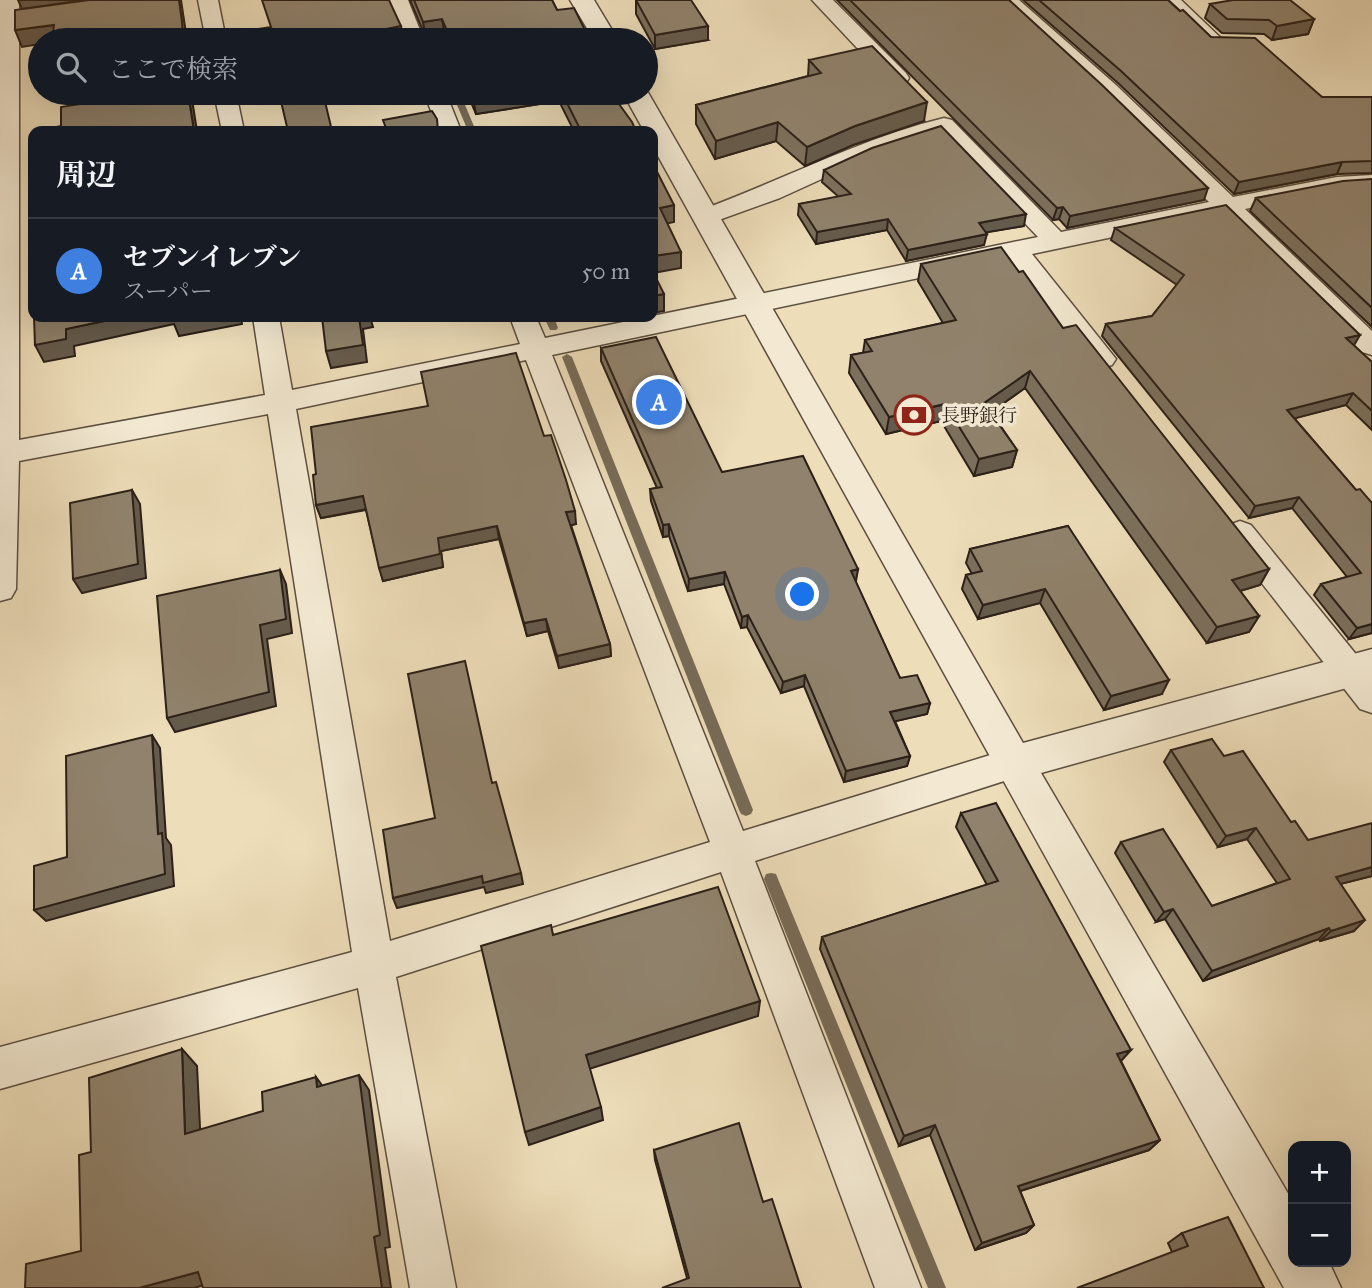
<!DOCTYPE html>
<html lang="ja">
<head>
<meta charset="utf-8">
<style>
	:root { --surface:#171b24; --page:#20242c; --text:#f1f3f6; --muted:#9ea1a6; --line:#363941; --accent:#c59692 }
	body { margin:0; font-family:"IM FELL Great Primer","Noto Serif JP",serif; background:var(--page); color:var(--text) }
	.controls { position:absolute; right:21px; bottom:21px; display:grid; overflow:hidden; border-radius:14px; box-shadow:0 7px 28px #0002 }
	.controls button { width:63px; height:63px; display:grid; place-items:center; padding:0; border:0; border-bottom:2px solid var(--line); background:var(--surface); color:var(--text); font:35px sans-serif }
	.you { position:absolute; left:803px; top:595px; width:24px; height:24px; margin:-18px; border:5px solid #fff; border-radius:50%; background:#1a73e8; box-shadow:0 0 0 10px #1a73e833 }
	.badge { display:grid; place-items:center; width:46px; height:46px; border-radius:50%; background:var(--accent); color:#fff; font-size:23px; font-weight:700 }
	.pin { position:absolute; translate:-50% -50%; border:4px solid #fff; box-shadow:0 2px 7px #0006 }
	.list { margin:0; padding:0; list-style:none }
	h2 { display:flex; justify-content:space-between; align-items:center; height:91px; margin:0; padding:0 28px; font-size:30px }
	h2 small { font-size:23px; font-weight:400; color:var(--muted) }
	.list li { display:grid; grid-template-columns:46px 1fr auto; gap:21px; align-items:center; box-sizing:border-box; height:105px; padding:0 28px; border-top:2px solid var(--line) }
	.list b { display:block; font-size:26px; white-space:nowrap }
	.list p { margin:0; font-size:23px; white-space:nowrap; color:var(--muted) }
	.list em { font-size:23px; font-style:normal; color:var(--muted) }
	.icon { flex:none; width:38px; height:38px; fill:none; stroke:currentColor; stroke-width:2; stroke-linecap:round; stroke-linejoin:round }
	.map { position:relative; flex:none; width:1372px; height:1288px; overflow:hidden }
	.search { position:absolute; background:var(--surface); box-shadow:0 7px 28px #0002; left:28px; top:28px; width:630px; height:77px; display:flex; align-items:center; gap:18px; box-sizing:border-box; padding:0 24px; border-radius:38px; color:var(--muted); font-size:26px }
	.panel { position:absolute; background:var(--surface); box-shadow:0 7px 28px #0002; left:28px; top:126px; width:630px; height:196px; border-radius:14px }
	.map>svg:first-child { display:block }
</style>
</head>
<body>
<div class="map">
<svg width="1372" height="1288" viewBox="0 0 1372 1288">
	<rect width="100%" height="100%" fill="#edddb9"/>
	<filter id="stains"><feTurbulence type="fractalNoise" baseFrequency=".00286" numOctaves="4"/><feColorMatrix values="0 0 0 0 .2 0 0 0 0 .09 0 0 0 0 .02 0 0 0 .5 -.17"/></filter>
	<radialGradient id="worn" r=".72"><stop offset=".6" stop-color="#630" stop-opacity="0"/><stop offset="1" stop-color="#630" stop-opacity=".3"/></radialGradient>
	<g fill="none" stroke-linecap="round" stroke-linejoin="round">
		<path fill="#786b58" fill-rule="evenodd" d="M417,0H425L440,40H432Z
			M452,93H460L476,131H468Z
			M544,317H554L558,328L556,330H550Z
			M567,354L572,357L753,810L751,814L746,816L741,814L739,810L562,357Z
			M771,873L776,874L778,879L946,1288H928L764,879L766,874Z"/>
		<g stroke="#5c4f40" stroke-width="3">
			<path id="minor" d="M0,0H19V440L265,395L253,317H279L292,390L520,344L510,317H536L545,338L1038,237L940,134L870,157L780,198L716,221L707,223L698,221L695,216L698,211C781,181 859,139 944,118L952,120L1061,232L1209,202L1100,95L997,0H1019L1116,85L1233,197L1337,177L1372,175V189L1337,191L1245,209L1372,331V355L1362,352L1222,214L1032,254L1116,359L1112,365L1102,368L1092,365L1009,259L552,355L743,831L1013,748L1026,752L1031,763L1026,774L755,861L921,1288H875L721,872L396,977L456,1288H410L358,988L0,1089V1047L352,952L268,414L19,461L16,589L11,598L0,601ZM526,360L710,842L390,941L296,409Z
				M198,0H218L226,40H206Z
				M388,0H408L424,40H404Z
				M812,0H833L906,73L909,78L906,83H890Z
				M1159,0H1181L1224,41L1221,45H1207Z
				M214,93H236L244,131H222Z
				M424,93H446L461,131H439Z
				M1240,521L1251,525L1372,674V713L1360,709L1229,541L1225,533L1229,525Z"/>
		</g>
		<g stroke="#5c4f40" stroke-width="3">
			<path id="tertiary" d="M570,0H594L618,40H594Z
				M646,89L1023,743L1372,649V681L1041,773L1293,1202V1262H1329L1341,1288H1284L653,147V131H644L623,93H646Z"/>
		</g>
		<use href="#minor" fill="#f3e9d2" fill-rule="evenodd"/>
		<use href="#tertiary" fill="#f3e9d2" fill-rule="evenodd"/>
	</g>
	<path fill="#7c705d" stroke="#2c2018" stroke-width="2" d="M410,0H552L557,10L590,40H447L445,35L426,38Z
		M636,0L708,40L655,49L636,14Z
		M837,0H1009L1204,200L1067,228L1059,219L1053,220Z
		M1023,0H1168L1180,11L1211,37L1322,97H1372V173L1337,174L1234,194L1118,83Z
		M1210,4L1314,19L1308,34L1272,40L1264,34L1222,33L1205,18Z
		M809,60L924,121L853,145L805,166L776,141L715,159L696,124V105L808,76Z
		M467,93H611L636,131H574L559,101L476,114Z
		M824,170L1024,226L986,232L984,245L906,261L887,230L816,244L798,215L799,204L839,197L822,182Z
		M1372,179V327L1250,211L1256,198Z
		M1115,228L1354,346L1372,362V430L1346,405L1294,418L1356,490L1372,503V633L1349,639L1314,595L1321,584L1347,577L1292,508L1249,518L1102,336L1106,324L1152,316L1177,285L1111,240Z
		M921,264L1019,272L1063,328L1269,569L1260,585L1240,591L1259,616L1249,632L1207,643L1025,388L991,412L1017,450L1012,467L974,476L941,421L886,434L849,373L851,355L863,353L865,340L943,323L918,281Z
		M601,348L722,472L858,569L855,581L900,678L930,703L927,714L895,721L910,756L907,766L844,782L804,686L781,693L747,627L741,628L724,584L688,591L669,536L663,537L651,501L650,489L657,488L601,361Z
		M544,436L576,524L571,525L610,644L611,656L559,668L548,631L527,636L499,539L441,551L443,567L383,581L366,510L321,518L316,505Z
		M1068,526L1162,694L1104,710L1040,603L978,619L962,589L966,575L972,574L966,563L970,549Z
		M1171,750L1224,756L1308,840L1372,876L1340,884L1354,931L1320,941L1319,939L1203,981L1165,919L1156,922L1115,853L1121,842L1212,906L1277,883L1247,839L1218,847L1164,762Z
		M961,813L1121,1061L1160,1140L1149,1150L1020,1191L1034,1225L1026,1233L975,1250L930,1135L899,1146L820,949L822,937L987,885L956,827Z
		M654,1150L763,1202L801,1288L687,1278L655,1160Z
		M1182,1233L1264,1288L1172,1252L1168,1243Z"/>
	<path fill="#655b4c" stroke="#2c2018" stroke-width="2" d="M18,0H85L22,9Z
		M179,0H181L187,40H183Z
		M442,19L445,35L426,38L423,22Z
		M1314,19L1308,34L1272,40L1277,26Z
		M54,25L60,40H40V44L22,47L15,30Z
		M401,26L403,40H353L366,33Z
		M708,26V40L655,49V35Z
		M188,93H191L197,131H194Z
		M505,93H559V101L476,114L473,98Z
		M927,102L924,121L853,145L805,166L807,147L855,126Z
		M778,122L776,141L715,159L716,141Z
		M1342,162L1337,174L1234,194L1239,182Z
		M1208,188L1204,200L1067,228L1070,216Z
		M674,205V222L660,225V208Z
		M1063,207L1059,219L1053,220L1057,208Z
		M1026,214L1024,226L977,234L979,223Z
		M888,219L887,230L816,244L817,232Z
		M987,234L984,245L906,261L908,250Z
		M681,252V268L653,273V256Z
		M664,294V311L653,313V296Z
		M123,317H241L242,324L179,336L174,324L74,346L75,356L44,362L35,345L66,329Z
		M359,317H370L373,327L363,329L367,362L331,368L326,351Z
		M623,317H636L623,319Z
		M1360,335L1353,347L1346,338Z
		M1030,371L1025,388L980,420L984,403Z
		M1353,393L1346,405L1281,422L1287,410Z
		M945,404L941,421L886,434L889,417Z
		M1017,450L1012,467L974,476L979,459Z
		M132,490L140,504L146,578L82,593L73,579Z
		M363,496L367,509L321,518L316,505Z
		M1299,497L1292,508L1249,518L1255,506Z
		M575,511L576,524L568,526L566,512Z
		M669,524V536L663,537V525Z
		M497,526L499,539L441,551L443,567L383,581L379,568L438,538Z
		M858,569L856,581L849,582L851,571Z
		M1269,569L1260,585L1223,596L1232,580Z
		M280,570L286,584L292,633L267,639L276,706L175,732L167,718L260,625Z
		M725,572L724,584L688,591L689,579Z
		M1045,589L1040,603L978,619L983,605Z
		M748,615L747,627L741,628L742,617Z
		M1259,616L1249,632L1207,643L1217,627Z
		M546,619L548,631L527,636L524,623Z
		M1372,624V633L1349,639L1357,628Z
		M610,644L611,656L559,668L557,656Z
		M805,675L804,686L781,693L783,682Z
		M1169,680L1162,694L1104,710L1111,696Z
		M930,703L927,714L888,723L890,712Z
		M152,735L160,748L166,838L171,845L174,886L46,921L34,910L158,834Z
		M910,756L907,766L844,782L846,771Z
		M1256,828L1247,839L1218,847L1226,836Z
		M1372,867V876L1325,888L1336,877Z
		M521,873L523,884L486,893L484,887L397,908L393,898L482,876Z
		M1173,909L1165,919L1156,922L1164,912Z
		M1365,920L1354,931L1320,941L1331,931Z
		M1329,928L1319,939L1203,981L1212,971Z
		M760,1001L758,1016L589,1069L586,1055Z
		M182,1049L197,1066L201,1148L185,1134Z
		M1131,1050L1121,1061L1108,1065L1117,1054Z
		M359,1075L369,1090L390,1247L385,1248L391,1288H382L374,1237Z
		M316,1077L327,1092L317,1087Z
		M601,1107L603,1120L529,1145L525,1132Z
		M935,1125L930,1135L899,1146L904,1136Z
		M1160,1140L1149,1150L1011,1194L1018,1186Z
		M1034,1225L1026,1233L975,1250L982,1243Z
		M198,1272L215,1282L194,1288H139Z"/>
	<path fill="#90826c" stroke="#2c2018" stroke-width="2" d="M89,0H179L182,22L183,40H111V38L94,40H52L54,25L15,30V10Z
		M262,0H389L401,26L366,33L367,37L353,40H261L258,29L271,27Z
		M414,0H552L557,10L574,8L590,40H451L442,19L423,22Z
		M636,0H691L708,26L655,35Z
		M850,0H1009L1102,85L1208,188L1070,216L1063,207L1057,208Z
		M1039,0H1168L1180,11L1183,10L1211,37L1255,38L1322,97H1372V161L1342,162L1239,182L1121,71Z
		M1233,0H1290L1314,19L1277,26L1269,20L1227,19L1210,4Z
		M872,46L927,102L855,126L807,147L778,122L716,141L696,105L821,73L809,60Z
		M118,93H188L194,131H50L51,128L61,126V107L119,98Z
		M279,93H323L332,131H288Z
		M471,93H505L473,98Z
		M562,93H611L632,122L636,131H581Z
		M432,111L437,119L438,131H387L383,120Z
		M941,126L1026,214L979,223L987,234L908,250L888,219L817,232L799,204L851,194L824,170L872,148Z
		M653,164L674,205L660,208L681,252L653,256Z
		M1372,179V308L1256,198L1343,181Z
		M1226,205L1360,335L1346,338L1372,362V411L1353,393L1287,410L1356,490L1360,489L1372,503V624L1357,628L1321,584L1361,573L1299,497L1255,506L1106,324L1152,316L1184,275L1115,228Z
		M1001,247L1019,272L1023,271L1063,328L1076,325L1269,569L1232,580L1259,616L1217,627L1030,371L984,403L1017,450L979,459L945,404L889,417L851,355L872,351L865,340L956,320L921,264Z
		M32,265H33V303Z
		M653,272L664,294L653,296Z
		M34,317H123L66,329V339L35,345Z
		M172,317H188L172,320Z
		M322,317H359L363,345L326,351Z
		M656,337L722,472L803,456L858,569L851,571L900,678L917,675L930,703L890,712L910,756L846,771L805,675L783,682L748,615L742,617L725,572L689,579L669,524L663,525L650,489L662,487L601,348Z
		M516,353L544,436L551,435L566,480L575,511L566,512L610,644L557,656L546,619L524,623L497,526L438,538L440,554L379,568L363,496L316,505L313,475L316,474L311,427L428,406L421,372Z
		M132,490L138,564L73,579L70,503Z
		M1068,526L1169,680L1111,696L1045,589L983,605L966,575L982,571L970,549Z
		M280,570L286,619L260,625L269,692L167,718L157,596Z
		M465,661L492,783L496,782L521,873L483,883L482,876L393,898L383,830L435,818L408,674Z
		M152,735L158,834L162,833L165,874L34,910V866L67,857L66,756Z
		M1212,739L1224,756L1243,751L1291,822L1295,821L1308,840L1372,823V867L1336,877L1365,920L1331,931L1329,928L1212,971L1173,909L1164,912L1121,842L1163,829L1212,906L1290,879L1256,828L1226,836L1171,750Z
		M996,803L1131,1050L1117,1054L1160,1140L1018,1186L1034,1225L982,1243L935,1125L904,1136L822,937L998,881L961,813Z
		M718,887L760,1001L586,1055L601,1107L525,1132L481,946L551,925L553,935Z
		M182,1049L185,1134L263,1111L262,1092L316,1077L317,1087L359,1075L380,1235L374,1237L382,1288H203L198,1272L139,1288H25L26,1264L81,1251L79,1155L91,1152L89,1078Z
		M739,1123L763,1202L772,1199L801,1288H662L689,1278L654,1150Z
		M1228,1217L1264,1288H1077L1188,1246L1182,1233Z"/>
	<defs>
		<g id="bank-ring" transform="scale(2.0125)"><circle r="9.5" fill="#f3e9d2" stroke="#8f2418" stroke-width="1.5"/><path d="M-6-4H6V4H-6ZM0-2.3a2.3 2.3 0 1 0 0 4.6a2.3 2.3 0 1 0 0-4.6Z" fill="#8f2418"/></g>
	</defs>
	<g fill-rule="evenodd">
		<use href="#bank-ring" x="914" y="415"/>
	</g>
	<g text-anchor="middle" stroke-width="7" stroke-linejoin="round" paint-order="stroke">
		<g font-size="19" fill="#2c2018" stroke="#f3e9d2" text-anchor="start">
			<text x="941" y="422">長野銀行</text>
		</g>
	</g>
	<rect width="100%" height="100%" filter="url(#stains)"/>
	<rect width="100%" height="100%" fill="url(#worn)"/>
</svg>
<div class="controls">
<button>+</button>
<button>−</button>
</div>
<div class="you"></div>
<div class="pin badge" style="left:659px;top:402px;background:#3f7fe0">A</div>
<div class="search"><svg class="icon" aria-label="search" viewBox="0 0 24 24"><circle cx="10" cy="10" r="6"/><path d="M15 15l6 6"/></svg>ここで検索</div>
<section class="panel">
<h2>周辺<small></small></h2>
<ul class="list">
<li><span class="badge" style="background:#3f7fe0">A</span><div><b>セブンイレブン</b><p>スーパー</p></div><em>50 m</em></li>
</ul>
</section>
</div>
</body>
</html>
